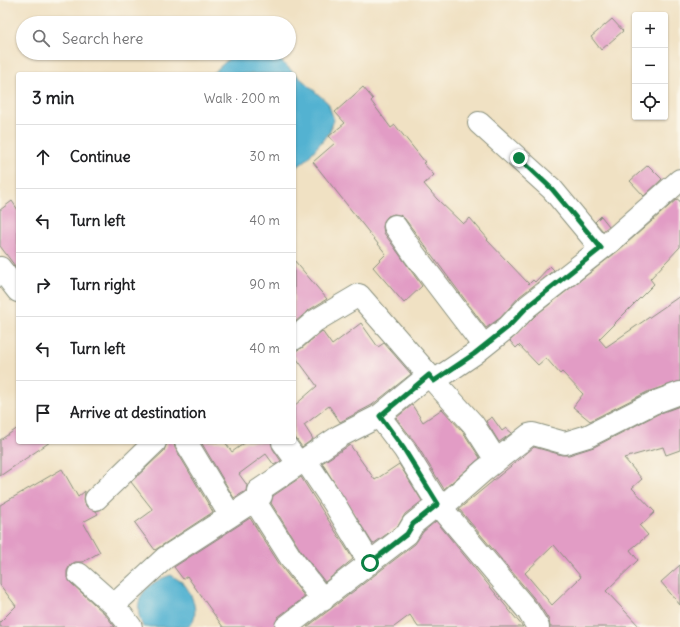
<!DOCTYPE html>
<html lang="en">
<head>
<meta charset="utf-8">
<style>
	:root { --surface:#fff; --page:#f6f6f6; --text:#202124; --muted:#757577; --line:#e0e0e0 }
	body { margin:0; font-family:Delius,sans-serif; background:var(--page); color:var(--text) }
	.controls { position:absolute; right:12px; top:12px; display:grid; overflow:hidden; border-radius:4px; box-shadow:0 1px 3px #0004 }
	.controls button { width:36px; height:36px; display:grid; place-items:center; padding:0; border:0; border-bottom:1px solid var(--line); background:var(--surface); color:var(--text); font:20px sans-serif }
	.stop { position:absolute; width:12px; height:12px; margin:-9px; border:3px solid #0b8043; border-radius:50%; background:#fff }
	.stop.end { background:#0b8043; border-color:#fff; box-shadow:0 1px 4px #0008 }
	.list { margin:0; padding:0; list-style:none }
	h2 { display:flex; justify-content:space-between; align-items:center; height:52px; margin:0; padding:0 16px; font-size:17px }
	h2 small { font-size:13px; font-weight:400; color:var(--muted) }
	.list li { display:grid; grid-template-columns:26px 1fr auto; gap:12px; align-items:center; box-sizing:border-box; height:64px; padding:0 16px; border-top:1px solid var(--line) }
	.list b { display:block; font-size:15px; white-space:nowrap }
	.list em { font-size:13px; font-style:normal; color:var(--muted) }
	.icon { flex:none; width:22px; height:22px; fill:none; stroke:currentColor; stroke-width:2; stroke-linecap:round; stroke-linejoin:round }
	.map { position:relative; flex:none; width:680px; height:627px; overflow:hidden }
	.search { position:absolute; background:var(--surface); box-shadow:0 1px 3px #0004; left:16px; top:16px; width:280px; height:44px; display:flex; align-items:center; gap:10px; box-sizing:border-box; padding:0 14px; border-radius:22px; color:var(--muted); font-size:15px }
	.panel { position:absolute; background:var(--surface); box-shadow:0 1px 3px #0004; left:16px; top:72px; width:280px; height:372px; border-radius:4px }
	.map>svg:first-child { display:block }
</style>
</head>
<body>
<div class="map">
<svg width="680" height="627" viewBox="0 0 680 627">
	<rect width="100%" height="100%" fill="#fbf7ec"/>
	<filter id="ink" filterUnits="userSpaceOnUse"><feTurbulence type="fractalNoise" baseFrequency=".025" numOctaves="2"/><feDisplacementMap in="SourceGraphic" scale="8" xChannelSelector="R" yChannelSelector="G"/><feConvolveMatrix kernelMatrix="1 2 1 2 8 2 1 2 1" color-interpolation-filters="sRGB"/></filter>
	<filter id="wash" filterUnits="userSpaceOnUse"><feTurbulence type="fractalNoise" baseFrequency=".012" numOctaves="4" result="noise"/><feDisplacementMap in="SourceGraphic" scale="16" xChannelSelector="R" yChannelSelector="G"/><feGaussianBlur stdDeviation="0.9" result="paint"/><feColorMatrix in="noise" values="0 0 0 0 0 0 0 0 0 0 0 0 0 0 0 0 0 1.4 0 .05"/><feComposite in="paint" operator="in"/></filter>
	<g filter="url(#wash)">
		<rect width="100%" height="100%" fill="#f0e1c3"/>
		<path fill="#52b2d1" stroke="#387882" d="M235,53H272L328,103L334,120L329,133L305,161L294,169V74H212Z
			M171,575C175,578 181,581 184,584C193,595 201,617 188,627H143C130,599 146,583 171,575Z"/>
		<g id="blocks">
			<path fill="#e29cc5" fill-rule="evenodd" d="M612,19L623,31L601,50L591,37Z
				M363,87L373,99L371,101L391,128L395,125L425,162L423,163L434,175L424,184L437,199L463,224L470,218L488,239L487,240L529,284L533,280L535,282L550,266L554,270L520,296L500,318L486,328L405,219L400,215L394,214L388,216L384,221L383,227L384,233L422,286L404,303L373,267L386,254L313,162L335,143L329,136L345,123L335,112Z
				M648,165L662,179L644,196L630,181Z
				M677,199L680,201V247L650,279L654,284L599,339L606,347L680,296V381L647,392L590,421L573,407L583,394L562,372L560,374L546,358L538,365L519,345L516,348L510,341L536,315L619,250Z
				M12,201L18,210V270L0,246V210Z
				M601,216L609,226L603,231L595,222Z
				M294,260L327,299L309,310L294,323Z
				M361,323L378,347L384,343L411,374L372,405L340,422L329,406L304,425L313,439L302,447L294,436V406L317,386L294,355V351L302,348L322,331L332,345Z
				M412,405L423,422L442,409L463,432L480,458L444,489L415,442L396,418Z
				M680,406V450L666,455L663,447L624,458L642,479L632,488L655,512L640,526L648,535L630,550L638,560L606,591L640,627H550L549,620L538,603L459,509L534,447L562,455H569L594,447L658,414ZM554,545L581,577L552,605L525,573Z
				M492,417L502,431L506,428L512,433L499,442L486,421Z
				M18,428V442H50L0,476V440Z
				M167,442H174L175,448L213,512L155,550L135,523L153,510L131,482L164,451Z
				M201,442H225L232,452L246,442H271L273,449L281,461L274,465L266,454L239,474L247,485L246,491L234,498Z
				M350,445L375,480L399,464L422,501L405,514L398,526L373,544L322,463Z
				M62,469L78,497L85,491L84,502L87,507L96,511L98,514L83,522L100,552L83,562H75L70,565L67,571V578L71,583L105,614L115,627H0V622L16,606L0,585V505Z
				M301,477L353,559L325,582L301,551L271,503L273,496Z
				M250,518L280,565L305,597L278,617L274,627H223L187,576L183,579L174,567Z
				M436,521L523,627H418L410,615L394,627H307L415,544L423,532Z
				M680,565V605L661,582Z"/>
		</g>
	</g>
	<g filter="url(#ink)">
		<use href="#blocks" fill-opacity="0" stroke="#888f7c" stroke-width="1"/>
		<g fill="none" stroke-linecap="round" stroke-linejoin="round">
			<g stroke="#888f7c" stroke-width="24">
				<path id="minor" d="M479,123L552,189L601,248
					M395,226L414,254L484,346
					M0,268L18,291
					M294,339L315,321L359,295L434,381L474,354L508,327L528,306L611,241L680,180
					M429,375L379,416L404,449L438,504
					M434,381L473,424L496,460
					M186,442L230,515
					M283,442L299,464
					M305,460L334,503L370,563
					M96,499L155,442
					M254,500L291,558L323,600
					M441,508L483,471L529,435L533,434L565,443L588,436L653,403L680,393
					M79,574L114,605L165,558L261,496L258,491L340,436L379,416
					M114,605L131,627
					M286,627L407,534L413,524L438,504L528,611L538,627"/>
			</g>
			<use href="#minor" stroke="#fff" stroke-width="22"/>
		</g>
	</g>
	<g fill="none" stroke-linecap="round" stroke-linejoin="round" filter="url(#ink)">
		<path stroke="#0b8043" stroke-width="5" d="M370,563L407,534L413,524L438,504L404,449L380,416L429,375L434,381L474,354L508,327L528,306L601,248L552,189L519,158"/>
	</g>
</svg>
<div class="controls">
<button>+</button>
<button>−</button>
<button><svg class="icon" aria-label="locate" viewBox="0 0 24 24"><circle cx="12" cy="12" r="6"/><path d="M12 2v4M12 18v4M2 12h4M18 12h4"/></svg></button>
</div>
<div class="stop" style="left:370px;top:563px"></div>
<div class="stop end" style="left:519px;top:158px"></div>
<div class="search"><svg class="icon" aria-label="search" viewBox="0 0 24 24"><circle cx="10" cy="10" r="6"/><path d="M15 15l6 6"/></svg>Search here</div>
<section class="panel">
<h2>3 min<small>Walk · 200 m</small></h2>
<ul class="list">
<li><svg class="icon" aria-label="ahead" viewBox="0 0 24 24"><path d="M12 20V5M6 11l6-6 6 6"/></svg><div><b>Continue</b></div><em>30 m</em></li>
<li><svg class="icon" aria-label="left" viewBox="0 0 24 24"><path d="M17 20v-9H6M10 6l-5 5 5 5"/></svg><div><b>Turn left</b></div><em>40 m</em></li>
<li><svg class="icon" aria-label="right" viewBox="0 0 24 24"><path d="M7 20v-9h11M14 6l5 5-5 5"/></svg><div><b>Turn right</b></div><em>90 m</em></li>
<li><svg class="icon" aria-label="left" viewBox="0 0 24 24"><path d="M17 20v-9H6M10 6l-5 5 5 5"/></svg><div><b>Turn left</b></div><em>40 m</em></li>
<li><svg class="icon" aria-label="arrive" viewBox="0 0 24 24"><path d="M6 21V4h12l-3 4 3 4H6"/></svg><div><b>Arrive at destination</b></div></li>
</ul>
</section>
</div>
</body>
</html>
